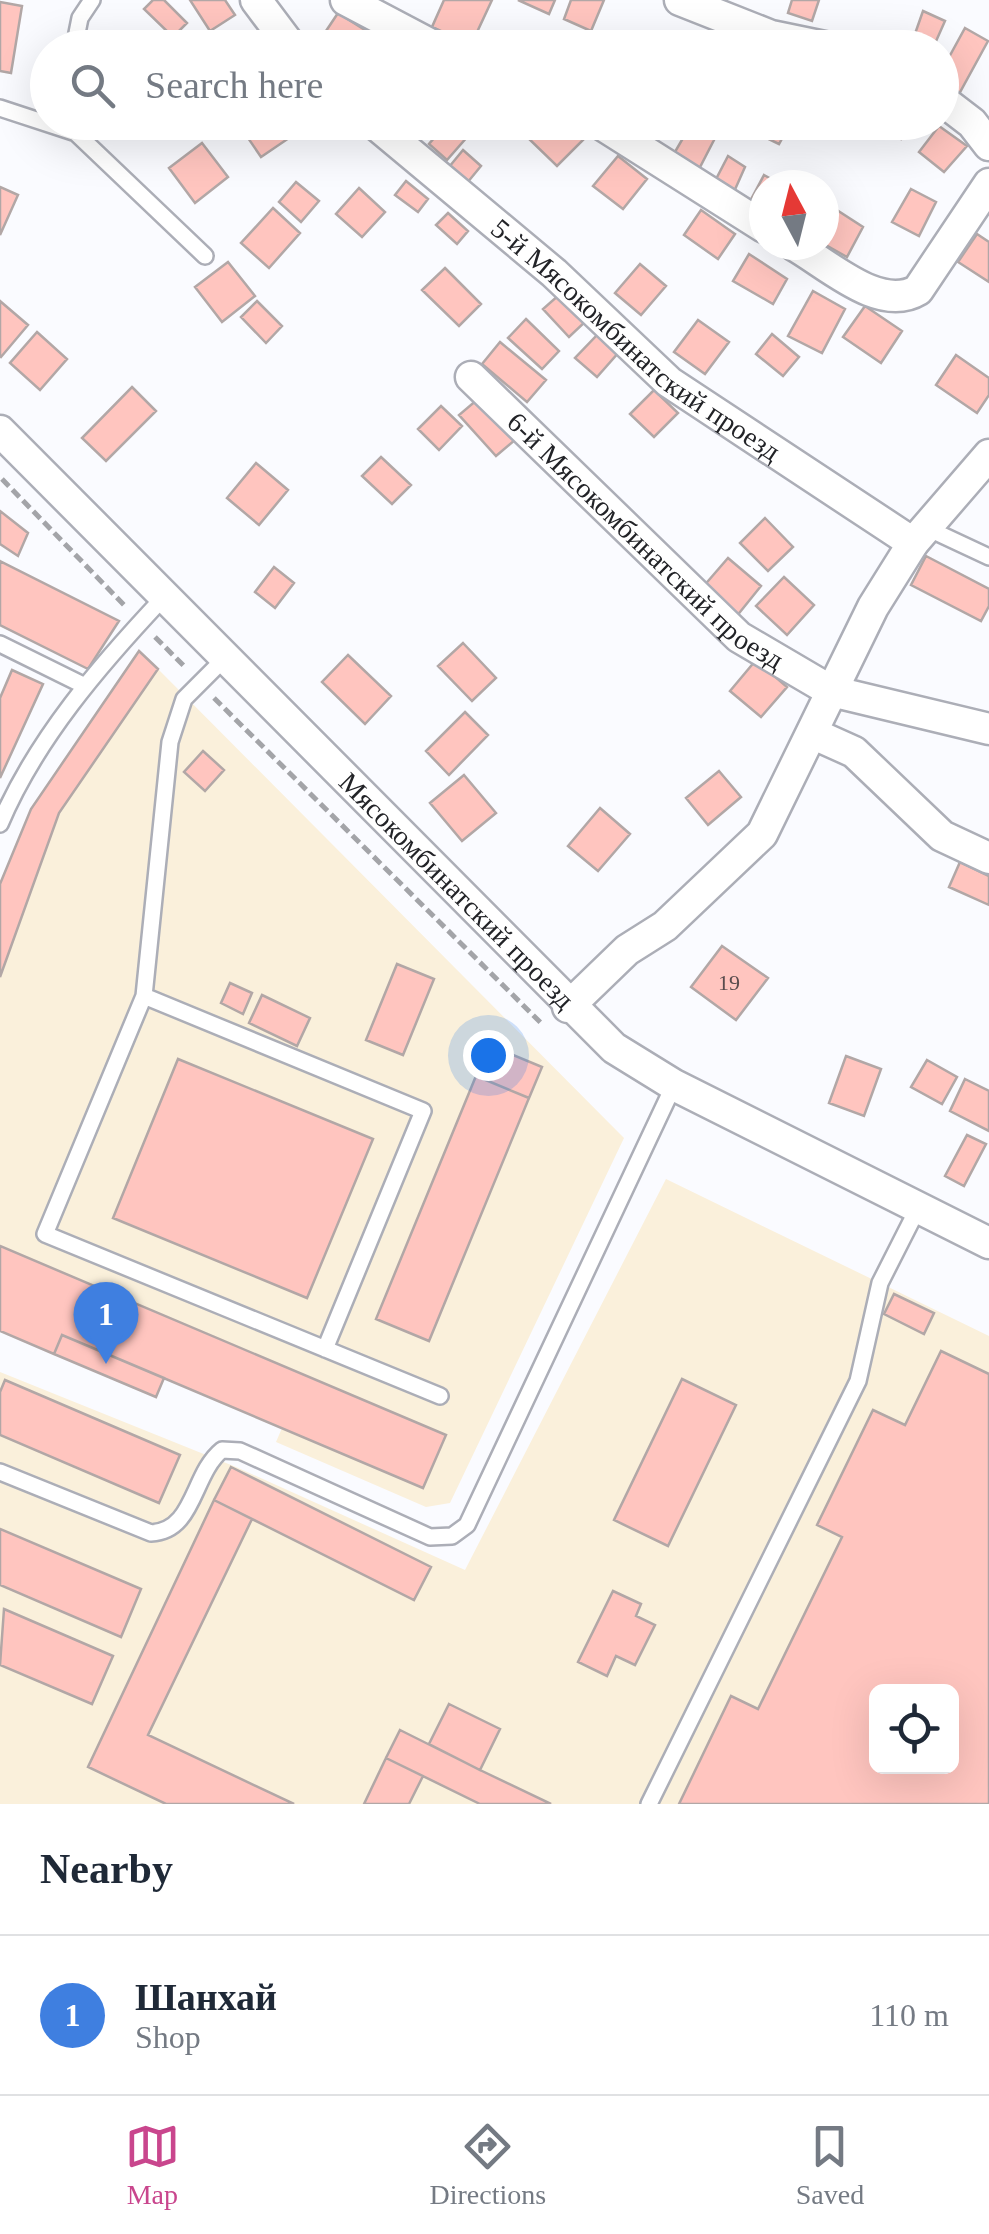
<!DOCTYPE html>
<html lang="en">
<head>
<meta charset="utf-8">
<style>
	:root { --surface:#fff; --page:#f2f2f3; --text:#1f2937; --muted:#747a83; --line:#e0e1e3; --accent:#c9468d }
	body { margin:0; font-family:"Times New Roman",serif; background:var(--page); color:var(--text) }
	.controls { position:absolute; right:30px; bottom:30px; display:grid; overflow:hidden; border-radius:15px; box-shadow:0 10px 40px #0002 }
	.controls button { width:90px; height:90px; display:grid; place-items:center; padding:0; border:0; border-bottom:2px solid var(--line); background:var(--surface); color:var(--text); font:50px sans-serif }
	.compass { position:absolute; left:749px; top:170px; width:90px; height:90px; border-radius:50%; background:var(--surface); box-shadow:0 10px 40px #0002; rotate:353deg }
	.you { position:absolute; left:488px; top:1055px; width:35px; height:35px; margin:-25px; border:8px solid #fff; border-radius:50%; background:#1a73e8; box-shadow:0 0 0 15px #1a73e833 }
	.badge { display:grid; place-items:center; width:65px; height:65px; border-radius:50%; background:var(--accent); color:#fff; font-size:32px; font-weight:700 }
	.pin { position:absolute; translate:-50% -82px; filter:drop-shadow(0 2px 5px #0008) }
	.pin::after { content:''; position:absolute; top:52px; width:35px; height:30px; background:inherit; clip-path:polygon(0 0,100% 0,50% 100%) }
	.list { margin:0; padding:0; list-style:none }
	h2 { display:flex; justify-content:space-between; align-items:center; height:130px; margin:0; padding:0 40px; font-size:42px }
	h2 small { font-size:32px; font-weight:400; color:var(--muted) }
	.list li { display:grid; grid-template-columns:65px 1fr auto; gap:30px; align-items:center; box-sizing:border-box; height:160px; padding:0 40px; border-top:2px solid var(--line) }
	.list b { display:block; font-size:38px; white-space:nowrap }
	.list p { margin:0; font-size:32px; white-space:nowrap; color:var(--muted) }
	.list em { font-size:32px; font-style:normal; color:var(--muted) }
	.icon { flex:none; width:55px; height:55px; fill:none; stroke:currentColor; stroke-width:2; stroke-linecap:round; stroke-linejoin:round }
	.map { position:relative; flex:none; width:989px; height:1804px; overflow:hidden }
	.search { position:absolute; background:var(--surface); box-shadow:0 10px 40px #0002; left:30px; right:30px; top:30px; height:110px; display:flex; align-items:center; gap:25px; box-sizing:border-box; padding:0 35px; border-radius:55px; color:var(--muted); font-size:38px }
	.sheet { height:290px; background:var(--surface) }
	nav { display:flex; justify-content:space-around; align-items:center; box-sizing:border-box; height:140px; border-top:2px solid var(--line); background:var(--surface); font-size:28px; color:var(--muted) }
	nav a { display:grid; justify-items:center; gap:5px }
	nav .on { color:var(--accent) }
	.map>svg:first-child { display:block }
</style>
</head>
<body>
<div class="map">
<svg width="989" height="1804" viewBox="0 0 989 1804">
	<rect width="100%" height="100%" fill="#fafbff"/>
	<path fill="#faf0db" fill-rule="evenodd" d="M158,669L624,1138L450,1503L426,1507L276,1442L282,1428L165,1378L156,1397L0,1331V977L59,813Z
		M666,1179L989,1336V1804H0V1372L236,1467L465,1570ZM876,1692H952V1766H876Z"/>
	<path fill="#ffc5bf" stroke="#b2a7a6" stroke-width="2.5" fill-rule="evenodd" d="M153,0H164L187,23L173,37L144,9Z
		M190,0H225L235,15L210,31Z
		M444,0H492L471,45L432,27Z
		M518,0H555L549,14Z
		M571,0H604L591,31L564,19Z
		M792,0H819L812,21L788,13Z
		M0,2L22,6L11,73L0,71Z
		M923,11L945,21L933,48H910Z
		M338,13L368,32L358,48H332L320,40Z
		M965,28L988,41L959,94L942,85V70Z
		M257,122H283L292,136L261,157L244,132Z
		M448,122H469L475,128L447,160L429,144Z
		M542,122H569L585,138L557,166L527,137Z
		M759,122H791L779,144L754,132Z
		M878,122H911L901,139Z
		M690,126L714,140L698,171L672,157Z
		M939,126L967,146L944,172L919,152Z
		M202,143L228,177L195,203L169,168Z
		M463,150L481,166L467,183L449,167Z
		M618,156L647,179L623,209L593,186Z
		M728,156L745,167L733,194L714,183Z
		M764,175L782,185H764V217L747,207Z
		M406,181L428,199L418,212L395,195Z
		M296,182L319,201L301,222L279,202Z
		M0,187L18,195L0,235Z
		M359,188L385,212L362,237L336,214Z
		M911,189L936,202L919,236L892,222Z
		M826,203L863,227L847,257L824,244Z
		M273,208L300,233L269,268L241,243Z
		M701,210L735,234L718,259L684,235Z
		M448,213L468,231L457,244L436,225Z
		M977,234L989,242V282L958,262Z
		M749,254L787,279L773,304L733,281Z
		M228,262L255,296L222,322L195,287Z
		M640,264L666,286L641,315L615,293Z
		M445,268L481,304L459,326L422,290Z
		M813,291L845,309L822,353L788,336Z
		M560,294L586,321L569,337L543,309Z
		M0,301L28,325L1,357L0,356Z
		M257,301L282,326L266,343L241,317Z
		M865,306L902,331L881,363L843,337Z
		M526,319L559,351L542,369L508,338Z
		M698,320L729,342L705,374L674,352Z
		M37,332L67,359L40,390L10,363Z
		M599,333L619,352L597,377L575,358Z
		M772,334L799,357L783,376L756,354Z
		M500,342L546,380L527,402L482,364Z
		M956,355L989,378V395L977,413L936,385Z
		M132,387L156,411L106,461L82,438Z
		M654,390L678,413L654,437L630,414Z
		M478,399L515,440L496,456L459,415Z
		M441,406L462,426L439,450L418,429Z
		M381,457L411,485L392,504L362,476Z
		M256,463L288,490L259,525L227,498Z
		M0,511L28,533L18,556L0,544Z
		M765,518L793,547L768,571L740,543Z
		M926,556L989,589V606L981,621L911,585Z
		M728,558L761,586L736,617L702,588Z
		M0,561L119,621L88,669L0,625Z
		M274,567L294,583L275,608L255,592Z
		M784,577L814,605L787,635L756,606Z
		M463,643L496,678L472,701L438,666Z
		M139,651L158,669L59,813L0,977V884L31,809Z
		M348,655L391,696L365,724L322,682Z
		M756,660L787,687L761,717L730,691Z
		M12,670L43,684L0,778V698Z
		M465,712L488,735L449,775L426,751Z
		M203,751L224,770L205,791L184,772Z
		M719,771L741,797L708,825L686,798Z
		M464,775L496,813L462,841L430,803Z
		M600,808L630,834L598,871L568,846Z
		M960,862L989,876V905L949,887Z
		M722,946L768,978L736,1020L691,987Z
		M397,964L434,979L403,1055L366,1040Z
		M230,983L252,993L243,1014L221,1003Z
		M262,995L310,1018L297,1046L249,1023Z
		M489,1045L542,1067L529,1098L476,1076Z
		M846,1056L881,1069L864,1116L829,1103Z
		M178,1059L373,1139L307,1298L113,1218Z
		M927,1060L957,1077L942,1104L911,1087Z
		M476,1076L529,1098L429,1341L376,1319Z
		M965,1079L989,1091V1131L950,1111Z
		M967,1135L986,1144L964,1186L945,1176Z
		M0,1246L446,1435L423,1488L62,1335L54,1354L0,1331Z
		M894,1294L934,1313L924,1334L884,1314Z
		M62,1335L164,1378L156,1397L54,1354Z
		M941,1351L989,1374V1804H679L731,1696L758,1709L842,1537L817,1525L873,1410L905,1425ZM876,1692H952V1766H876Z
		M682,1379L736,1405L668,1546L614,1520Z
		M5,1380L180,1455L159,1503L0,1435V1392Z
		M231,1467L431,1567L414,1600L214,1500Z
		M214,1500L252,1519L148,1735L294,1804H166L88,1767Z
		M0,1529L141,1589L121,1637L0,1585Z
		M613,1591L641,1604L636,1616L655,1625L635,1665L616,1656L607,1676L578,1662Z
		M4,1609L113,1656L92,1704L0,1665Z
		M449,1704L500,1729L480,1770L429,1744Z
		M400,1730L480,1770L551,1804H480L386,1758Z
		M386,1758L423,1776L409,1804H364Z"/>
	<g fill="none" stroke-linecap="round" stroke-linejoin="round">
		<g stroke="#acaeb7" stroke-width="20">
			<path id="service" d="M74,48L80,18L92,0
				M0,108L76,133
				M75,122L76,133L205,256
				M927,528L989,557
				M0,644L85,686
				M223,660L184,699L170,742L144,996L45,1234L440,1396
				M0,824C36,739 100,665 163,598
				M144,996L423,1111L325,1349
				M0,1472L151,1533C195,1531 192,1474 222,1450L240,1451L430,1537L452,1536L467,1525L674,1085
				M649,1804L858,1381L880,1283L918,1208"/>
		</g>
		<g stroke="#acaeb7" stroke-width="35">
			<g id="minor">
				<path d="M256,0L292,48"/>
				<path d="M346,0L437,48"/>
				<path d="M680,0L771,36L829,48"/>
				<path d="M942,100L972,123L989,145"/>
				<path id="s1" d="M373,122L554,273L669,382L913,543"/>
				<path d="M598,122L764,227"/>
				<path d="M794,245C829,265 880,313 918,290L989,184"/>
				<path id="s2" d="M471,377L739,637L831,691L989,729"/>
				<path id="s3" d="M0,431L614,1048L674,1085L989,1243"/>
				<path d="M814,734L854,752L942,836L989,858"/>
				<path d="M568,1007L627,950L665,926L762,834L873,607L913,543L989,455"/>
			</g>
		</g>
		<path stroke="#a3a4a8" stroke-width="5" stroke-dasharray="10 5" stroke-linecap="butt" d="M2,479L126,607
			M155,637L186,668
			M214,698L543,1025"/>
		<use href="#service" stroke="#fff" stroke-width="15"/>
		<use href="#minor" stroke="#fff" stroke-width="30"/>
	</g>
	<g text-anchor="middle" stroke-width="8" stroke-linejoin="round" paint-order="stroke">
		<g font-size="22" fill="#594c4d">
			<text x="729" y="990">19</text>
		</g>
		<g font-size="28" fill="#222327" stroke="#fff">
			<text dy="10" stroke="none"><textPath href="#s1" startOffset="342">5-й Мясокомбинатский проезд</textPath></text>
			<text dy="10" stroke="none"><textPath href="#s2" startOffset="240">6-й Мясокомбинатский проезд</textPath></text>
			<text dy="10" stroke="none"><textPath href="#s3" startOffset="648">Мясокомбинатский проезд</textPath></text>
		</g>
	</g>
</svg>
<div class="controls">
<button><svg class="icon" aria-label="locate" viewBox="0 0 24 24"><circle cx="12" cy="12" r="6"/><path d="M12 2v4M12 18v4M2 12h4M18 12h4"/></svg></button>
</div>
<svg class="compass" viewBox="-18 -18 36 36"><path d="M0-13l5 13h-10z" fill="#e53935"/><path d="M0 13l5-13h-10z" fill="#747a83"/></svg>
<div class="you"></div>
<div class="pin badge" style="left:106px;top:1364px;background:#3f7fe0">1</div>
<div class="search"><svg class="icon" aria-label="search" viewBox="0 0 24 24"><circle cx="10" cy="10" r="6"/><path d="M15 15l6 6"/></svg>Search here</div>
</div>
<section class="sheet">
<h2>Nearby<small></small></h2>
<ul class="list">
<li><span class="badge" style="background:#3f7fe0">1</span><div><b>Шанхай</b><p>Shop</p></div><em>110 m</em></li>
</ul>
</section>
<nav>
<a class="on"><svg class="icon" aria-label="map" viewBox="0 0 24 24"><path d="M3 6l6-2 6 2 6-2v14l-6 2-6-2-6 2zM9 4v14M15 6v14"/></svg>Map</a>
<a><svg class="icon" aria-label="directions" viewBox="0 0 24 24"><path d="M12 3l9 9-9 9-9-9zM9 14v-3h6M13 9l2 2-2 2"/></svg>Directions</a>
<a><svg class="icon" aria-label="saved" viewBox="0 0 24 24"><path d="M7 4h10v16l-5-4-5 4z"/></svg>Saved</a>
</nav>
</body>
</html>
